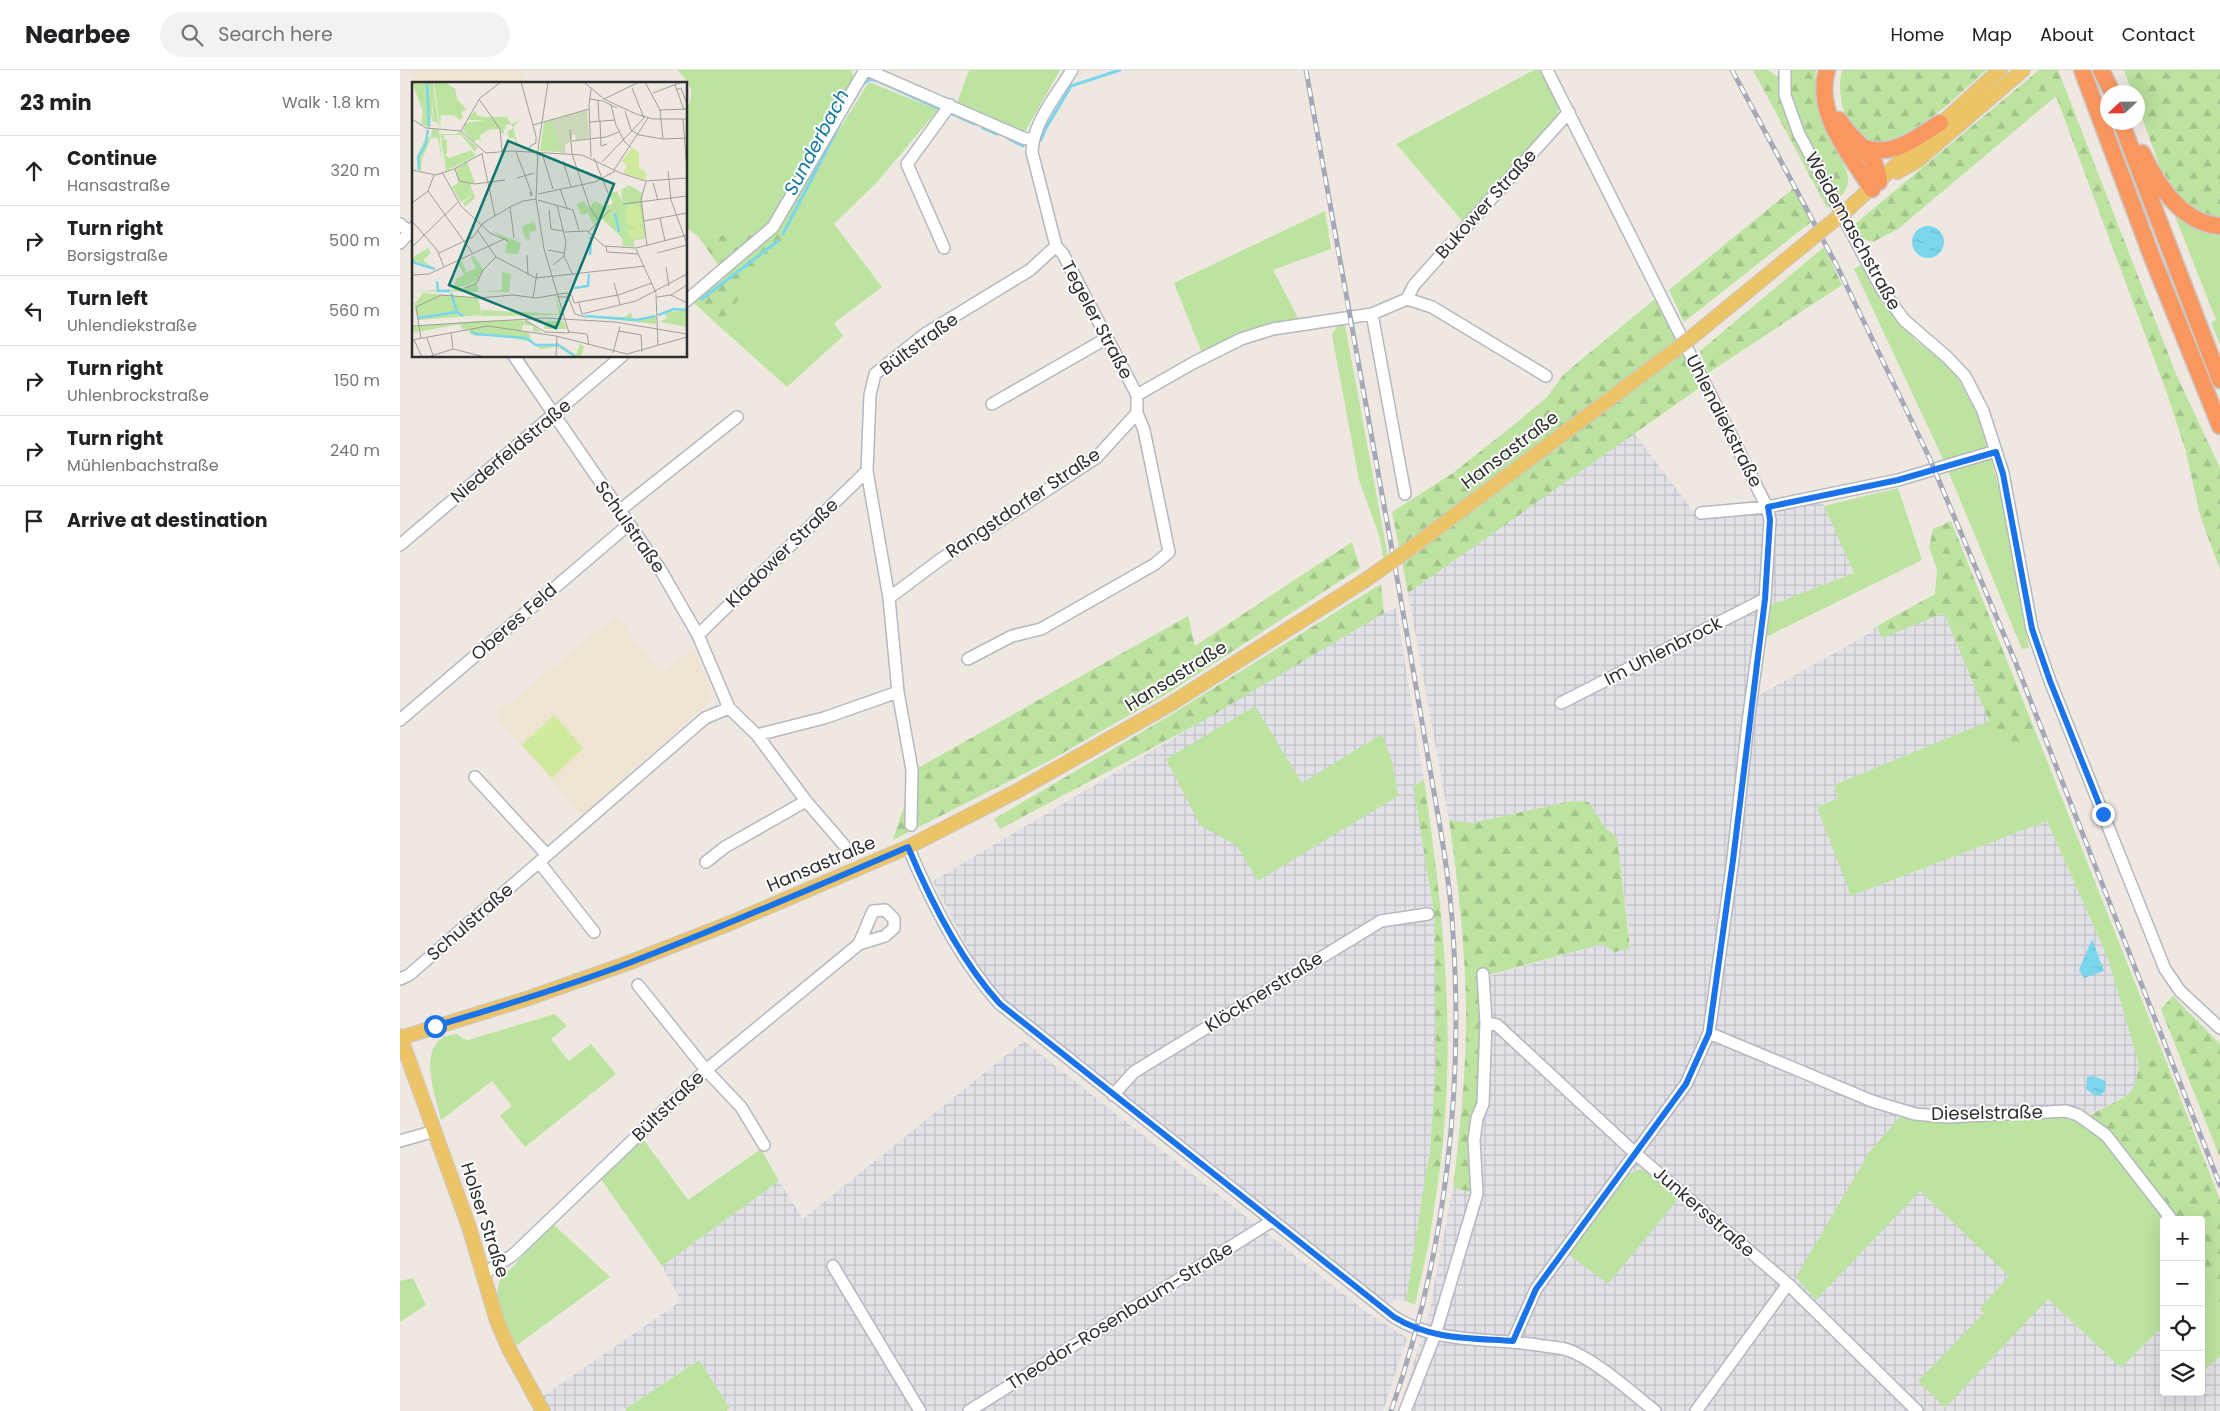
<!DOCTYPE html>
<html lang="en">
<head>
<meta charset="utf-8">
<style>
	:root { --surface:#fff; --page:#f2f2f2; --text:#202124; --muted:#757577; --line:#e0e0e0 }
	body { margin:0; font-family:Poppins,sans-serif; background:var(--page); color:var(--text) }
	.controls { position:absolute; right:15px; bottom:15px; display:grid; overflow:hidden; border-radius:5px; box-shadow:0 5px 20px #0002 }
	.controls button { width:45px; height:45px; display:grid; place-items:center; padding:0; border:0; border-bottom:1px solid var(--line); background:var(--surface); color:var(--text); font:25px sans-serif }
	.compass { position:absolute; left:1700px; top:15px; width:45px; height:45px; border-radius:50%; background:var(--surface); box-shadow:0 5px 20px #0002; rotate:248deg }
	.stop { position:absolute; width:15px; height:15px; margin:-11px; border:4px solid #1a73e8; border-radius:50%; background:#fff }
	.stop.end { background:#1a73e8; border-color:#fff; box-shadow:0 1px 5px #0008 }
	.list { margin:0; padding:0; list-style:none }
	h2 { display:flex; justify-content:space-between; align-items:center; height:65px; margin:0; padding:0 20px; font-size:21px }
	h2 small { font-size:16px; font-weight:400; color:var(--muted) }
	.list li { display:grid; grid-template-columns:32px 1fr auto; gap:15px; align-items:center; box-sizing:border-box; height:70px; padding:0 20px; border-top:1px solid var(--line) }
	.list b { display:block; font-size:19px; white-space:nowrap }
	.list p { margin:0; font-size:16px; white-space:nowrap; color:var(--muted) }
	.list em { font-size:16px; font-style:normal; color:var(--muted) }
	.icon { flex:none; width:28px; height:28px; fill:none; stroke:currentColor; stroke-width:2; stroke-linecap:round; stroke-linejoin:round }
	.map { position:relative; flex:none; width:1820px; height:1341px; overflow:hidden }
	header { display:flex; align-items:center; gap:30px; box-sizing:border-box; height:70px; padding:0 25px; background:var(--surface); border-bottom:1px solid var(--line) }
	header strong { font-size:24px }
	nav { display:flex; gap:28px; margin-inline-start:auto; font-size:18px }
	.search { width:350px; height:45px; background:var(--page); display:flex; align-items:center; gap:12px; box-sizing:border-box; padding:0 18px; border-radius:28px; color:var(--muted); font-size:19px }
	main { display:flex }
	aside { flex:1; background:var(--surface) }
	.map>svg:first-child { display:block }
</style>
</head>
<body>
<header>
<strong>Nearbee</strong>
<div class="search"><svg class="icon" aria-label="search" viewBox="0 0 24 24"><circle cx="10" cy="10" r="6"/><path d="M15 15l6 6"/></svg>Search here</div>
<nav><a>Home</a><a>Map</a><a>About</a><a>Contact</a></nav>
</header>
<main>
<aside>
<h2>23 min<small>Walk · 1.8 km</small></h2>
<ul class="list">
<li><svg class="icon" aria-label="ahead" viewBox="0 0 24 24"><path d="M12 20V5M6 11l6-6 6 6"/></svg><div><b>Continue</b><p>Hansastraße</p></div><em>320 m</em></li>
<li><svg class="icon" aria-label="right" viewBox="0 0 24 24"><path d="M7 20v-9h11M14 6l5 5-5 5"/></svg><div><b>Turn right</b><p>Borsigstraße</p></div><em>500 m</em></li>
<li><svg class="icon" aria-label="left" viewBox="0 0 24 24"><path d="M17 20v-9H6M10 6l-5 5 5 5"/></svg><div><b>Turn left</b><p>Uhlendiekstraße</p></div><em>560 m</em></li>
<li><svg class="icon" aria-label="right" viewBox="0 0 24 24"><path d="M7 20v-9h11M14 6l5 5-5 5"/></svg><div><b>Turn right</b><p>Uhlenbrockstraße</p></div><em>150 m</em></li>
<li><svg class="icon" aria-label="right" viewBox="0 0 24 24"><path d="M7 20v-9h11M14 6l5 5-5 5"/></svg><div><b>Turn right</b><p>Mühlenbachstraße</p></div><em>240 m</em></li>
<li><svg class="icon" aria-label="arrive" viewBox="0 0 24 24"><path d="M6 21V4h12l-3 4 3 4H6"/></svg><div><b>Arrive at destination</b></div></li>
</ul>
</aside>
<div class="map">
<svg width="1820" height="1341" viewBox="0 0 1820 1341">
	<defs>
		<pattern id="industrial-grid" width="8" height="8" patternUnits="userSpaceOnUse" patternTransform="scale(1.25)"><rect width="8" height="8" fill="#e2e1e8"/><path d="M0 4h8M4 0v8" fill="none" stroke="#c2c1c7"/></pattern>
		<pattern id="forest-firs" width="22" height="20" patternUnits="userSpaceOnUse" patternTransform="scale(1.25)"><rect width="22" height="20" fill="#bce3a0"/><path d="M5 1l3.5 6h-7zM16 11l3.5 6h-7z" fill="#a2c38a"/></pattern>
		<pattern id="water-ripples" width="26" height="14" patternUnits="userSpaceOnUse" patternTransform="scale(1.25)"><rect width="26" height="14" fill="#79d6ec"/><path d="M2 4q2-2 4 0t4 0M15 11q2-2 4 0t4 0" fill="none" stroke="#69b8cb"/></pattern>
	</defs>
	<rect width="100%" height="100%" fill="#eee8e1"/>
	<path fill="url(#industrial-grid)" d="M1234,363L1299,449L1338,443L1418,423L1454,503L1368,536L1358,626L1468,564L1477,556L1482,567L1544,543L1589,651L1434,715L1438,728L1418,736L1451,826L1647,751L1708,888L1739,995L1735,1016L1724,1027L1676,1051L1704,1070L1764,1150V1322H1801V1204L1820,1233V1341H999L1028,1247L1053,1118L1073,1122L1086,907L1202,874L1215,882L1231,877L1217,767L1205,758L1189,732L1171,731L1072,753L1049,750L1008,523Z
		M996,538L1024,710L1013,716L1034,843L1036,993L1030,1082L1006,1231L996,1229L992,1233L986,1235L601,928L585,911L533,811L984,543Z
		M624,971L965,1241L1007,1268L983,1341H332L299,1290L221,1341H146L139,1329L281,1231L262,1196L379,1111L403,1149Z"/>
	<path fill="#efe3d2" d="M8,0H120L128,14H26Z
		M216,546L261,604L294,579L313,628L182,746L95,645Z"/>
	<path fill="#bce3a0" d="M277,0H451L454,7L380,141L360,164L298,166L286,158V40C296,22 291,14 277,0Z
		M569,0H660L625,62L557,33Z
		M1134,0H1143L1159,33L1158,45L1064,153L996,74Z
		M469,12L538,40L477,112L434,154L482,217L434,253L443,266L387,317L319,256L370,186L389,164L382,151Z
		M925,141L931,179L873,200L899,250L802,283L774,213Z
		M1775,146L1791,155L1820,160V275L1811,253L1816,250Z
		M1461,195L1483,234L1515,270L1546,294L1560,312L1580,350L1604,436L1629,578L1622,579L1544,391L1454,199Z
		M944,250L989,492L985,495L979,465L959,410L932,265L936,258Z
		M1498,418L1522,490L1364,568L1368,536L1454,503L1424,436Z
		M855,636L902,713L982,664L992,691L998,726L858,811L837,776L800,755L766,689Z
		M1589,651L1614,680L1638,668L1764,986L1739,995L1708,888L1647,751L1451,826L1417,737L1438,728L1434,715Z
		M155,944L167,956L151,969L169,991L191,974L216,1004L125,1077L100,1046L112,1036L92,1011L41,1050C36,1027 19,985 42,968C45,965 52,965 57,964L63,969L68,970Z
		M1651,1046L1676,1051L1704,1070L1764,1150V1266L1758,1261L1721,1298L1648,1229L1545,1338L1518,1311L1584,1243L1579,1239L1609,1206L1520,1121L1416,1230L1396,1207L1470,1081L1500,1047L1537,1053Z
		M243,1069L288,1130L361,1079L379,1111L262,1196L201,1109Z
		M1242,1099L1279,1128L1208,1214L1168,1184L1227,1104Z
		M1026,1102L1039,1106L1029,1172L1015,1235L1006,1231Z
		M153,1154L210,1207L113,1278L101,1243L97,1222L100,1210Z
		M1801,1204L1820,1233V1286L1802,1302Z
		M13,1208L26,1235L0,1252V1211Z
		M299,1290L330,1338L326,1341H226L225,1339Z"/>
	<path fill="url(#forest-firs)" d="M1353,0H1368L1390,15V0H1416C1413,26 1418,47 1430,71C1436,83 1449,97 1448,112C1447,124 1435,132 1427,138Z
		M1442,0H1586C1565,19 1499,86 1469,70C1463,67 1457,59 1452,54C1440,42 1438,16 1442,0Z
		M1639,0H1658L1776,304L1820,398V500L1800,445L1786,382L1768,326L1656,26L1498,159L1473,172L1463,169L1455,154Z
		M1724,0H1820V149L1802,144L1779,127L1760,97L1738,37V22H1732Z
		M1394,118L1411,152L1284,252L1269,220Z
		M382,151L389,164L370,186L319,256L293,232Z
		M360,164L321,199L298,166Z
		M1424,177L1442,215L1308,303L1300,281Z
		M1255,229L1287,292L1302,316L1008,523L992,442L1053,403L1115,354L1147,327L1164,304Z
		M1551,451L1638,668L1614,680L1589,651L1544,543L1482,568L1477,556L1535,524L1537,499L1529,477L1533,459Z
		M952,472L960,498L770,622L649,691L493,770L516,699L788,546L795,576Z
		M981,514L984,543L803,651L600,759L594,749L769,646Z
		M1024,710C1044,845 1057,970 1039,1106L1026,1102L1030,1082L1036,993L1034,843L1013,716Z
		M1171,731L1189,732L1205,758L1217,767L1230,878L1215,882L1202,874L1085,906L1073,1122L1053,1118C1060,1058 1067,996 1066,936C1065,874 1058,812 1049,750L1072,753Z
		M1773,926L1820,974V1088L1761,939Z
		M1764,986L1820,1130V1233L1801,1204V1150H1776L1708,1063L1690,1045L1725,1027L1735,1016L1739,995Z"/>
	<path fill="#cfe99d" d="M154,645L183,678L152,708L122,675Z"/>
	<path fill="url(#water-ripples)" d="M1512 172a16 16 0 1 1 32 0a16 16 0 1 1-32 0Z
		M1692,869L1704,901L1684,908L1679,900Z
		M1693,1006L1706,1011L1705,1021L1700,1026L1694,1025L1686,1019L1687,1007Z"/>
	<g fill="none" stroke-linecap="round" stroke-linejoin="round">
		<path stroke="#79d6ec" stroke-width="3" d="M463,14L470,9L478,11L539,39
			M552,44L574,54
			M583,58L597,64
			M609,69L623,76
			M641,70L646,58L671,16L720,0
			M383,164L440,54
			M302,229L378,171"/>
		<g stroke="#b4b8c0" stroke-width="14">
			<path id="minor" d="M467,0L623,68L633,70
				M1385,0V25L1399,64L1481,218L1504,250L1547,287L1565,306L1583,341L1603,403L1632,559L1650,611L1765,899L1780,921L1820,958
				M0,154L14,166
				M0,173L14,157
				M544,178L507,94L550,35
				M1007,229L1014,215L1169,42
				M286,231L373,157L465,0
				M972,244L1005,424
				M114,286L260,499L298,565L329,638L357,665L406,731L444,775
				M737,325L793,293L841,269L873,259L972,244L1007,229L1032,237L1146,306
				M592,334L707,268
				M219,441L337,347
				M1301,443L1367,437L1498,410L1596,381
				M0,475L222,286
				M489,528L541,489L696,388L737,343V325L663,184L656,176L632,82C633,52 657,25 672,0
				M298,565L467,401
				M568,589L612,566L641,559L755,494L769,482L744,360L737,343
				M1161,633L1365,529
				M0,650L228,455
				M357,665L424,648L498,622
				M75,707L147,785
				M511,755L512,700L498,622L489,528L467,401L470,325L475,304L525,264L630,200L656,176
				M508,777C531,831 560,890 600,934L994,1247C1037,1274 1090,1268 1138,1275C1147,1277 1159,1277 1168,1280C1196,1290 1231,1322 1255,1341
				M139,792L194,862
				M306,792L325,777L406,731
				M0,909L9,905L305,648L329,638
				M238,915L306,1000L341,1037L364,1075
				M1086,953L1097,955L1236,1084L1388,1214L1517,1341
				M1309,963L1472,1031L1515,1044L1547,1047L1666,1041L1678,1045L1706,1065L1772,1150
				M713,1025L734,1002L981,851L1028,844
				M0,1071L35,1061
				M433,1196L520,1341
				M83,1204L113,1185L306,1000L459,874L473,841L485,840L494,849V858L485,866L459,874
				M1113,1271L1136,1219L1286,1014L1309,963L1333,789L1348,652L1365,529L1370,450L1367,437L1147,0
				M569,1341L872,1151
				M1005,1341L1035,1265L1077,1124L1074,1070L1077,1048L1083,1034L1086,953L1083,904
				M1296,1341L1388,1214"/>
		</g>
		<g stroke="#c9c9c9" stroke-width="16">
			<path id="major" d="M1497,102L1517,91L1623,0
				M1448,139L1600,0
				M1292,267L1416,165
				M1011,478L1279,277
				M0,966L69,1157L97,1251L109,1279L143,1341
				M0,968L126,929L228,893L328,854L508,777L617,721L769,635L964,511"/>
		</g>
		<g stroke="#c9c9c9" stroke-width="19">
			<path id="highway" d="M1427,0C1414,43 1450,85 1472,119
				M1682,0L1752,187L1820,356
				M1701,0L1712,22
				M1439,50C1454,75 1477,81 1479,112
				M1721,52L1820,310
				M1464,78C1495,87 1515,68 1540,53
				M1742,83C1757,114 1781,153 1820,156"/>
		</g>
		<use href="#minor" stroke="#fff" stroke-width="11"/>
		<use href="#major" stroke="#edc368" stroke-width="14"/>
		<use href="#highway" stroke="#f99761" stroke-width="16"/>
		<g stroke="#a4a8b7" stroke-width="5">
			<path id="rail" d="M906,0C935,164 964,328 994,491C1006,559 1018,626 1029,694C1038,745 1048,797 1052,849C1065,1015 1046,1184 991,1341
				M1332,0L1437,196L1529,387L1615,591L1820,1115"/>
		</g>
		<use href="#rail" stroke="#fff" stroke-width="3" stroke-dasharray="9" stroke-linecap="butt"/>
		<g stroke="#c9c9c9" stroke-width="16" stroke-linecap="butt">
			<path id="major-bridge" d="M1416,165L1448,139
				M1279,277L1292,267
				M964,511L1011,478"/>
		</g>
		<use href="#major-bridge" stroke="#edc368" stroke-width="14"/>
	</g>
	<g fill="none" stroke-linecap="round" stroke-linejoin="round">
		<path stroke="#1a73e8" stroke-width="6" d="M35,956C100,937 165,917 229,893C323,857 415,817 508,777C531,832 560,890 600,934L994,1247C1031,1270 1071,1268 1113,1271L1136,1219L1286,1014L1309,963L1333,790L1365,529L1370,450L1368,437L1498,410L1596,382L1603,404L1632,559L1650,611L1703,744"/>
	</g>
	<g text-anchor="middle" stroke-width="4" stroke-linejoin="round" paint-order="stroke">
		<g font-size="18" fill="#2e2e2e" stroke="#fff">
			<text transform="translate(1086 134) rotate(-48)" y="6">Bukower Straße</text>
			<text transform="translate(1453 161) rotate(61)" y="6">Weidemaschstraße</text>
			<text transform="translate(697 250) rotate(62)" y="6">Tegeler Straße</text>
			<text transform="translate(519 274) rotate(-36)" y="6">Bültstraße</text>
			<text transform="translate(1324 351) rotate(63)" y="6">Uhlendiekstraße</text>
			<text transform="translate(1110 380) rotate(-37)" y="6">Hansastraße</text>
			<text transform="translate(111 381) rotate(-40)" y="6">Niederfeldstraße</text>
			<text transform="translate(623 433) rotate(-34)" y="6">Rangstdorfer Straße</text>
			<text transform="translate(230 457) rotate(55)" y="6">Schulstraße</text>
			<text transform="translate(382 483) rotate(-44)" y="6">Kladower Straße</text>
			<text transform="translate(114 552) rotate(-41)" y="6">Oberes Feld</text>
			<text transform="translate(1263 581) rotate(-27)" y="6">Im Uhlenbrock</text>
			<text transform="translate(776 606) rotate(-32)" y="6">Hansastraße</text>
			<text transform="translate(421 794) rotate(-23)" y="6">Hansastraße</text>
			<text transform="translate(70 852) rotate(-41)" y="6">Schulstraße</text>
			<text transform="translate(864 922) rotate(-32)" y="6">Klöcknerstraße</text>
			<text transform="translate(268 1036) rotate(-44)" y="6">Bültstraße</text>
			<text transform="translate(1587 1043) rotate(-1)" y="6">Dieselstraße</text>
			<text transform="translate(1304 1142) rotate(41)" y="6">Junkersstraße</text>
			<text transform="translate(85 1150) rotate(72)" y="6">Holser Straße</text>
			<text transform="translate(720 1246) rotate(-32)" y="6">Theodor-Rosenbaum-Straße</text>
		</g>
		<g font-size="19" font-style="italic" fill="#12799e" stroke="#fff">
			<text transform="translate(416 72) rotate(-62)" y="7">Sunderbach</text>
		</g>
	</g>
	<g transform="translate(12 12)">
		<rect width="275" height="275" fill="#eee8e1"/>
		<path d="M0,0H16L17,11L22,13L18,46L9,42L11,30ZM63,28L65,33L72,35H95L99,42L108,38L101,45L106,64L102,56H97L95,50L101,46L99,42L94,43L91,53L87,47H79L68,53L69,60L66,57L62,60L51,48L54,41L73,38H56ZM140,38L149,70L128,69L132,40ZM59,68L64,74L34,89L32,72L37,76ZM55,80L63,101H58L63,116L53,125L51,121L60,113L49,120L40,105L47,100L44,87ZM172,119L177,127L182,119L192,124L201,122L182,143L176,131L169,133L167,128L165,122ZM123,140L124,149L117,150L118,158L113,157L110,144ZM21,163L16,167L19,171L11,178L20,185L2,179L0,192V176ZM62,174L71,187L66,199L42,207L44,197L52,193L46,181L50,180L55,190L64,186L59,175ZM90,190L99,192L97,210H67L90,208ZM11,211L66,216L70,233L6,238L2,222ZM275,222V245L248,240L255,236L252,231L273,228ZM144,260L164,273L168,262L172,264L169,275H162L149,264L129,267L123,263H143Z" fill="#bce3a0"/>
		<path d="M16,0H21L27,46L25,40L20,39L22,13L17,11ZM22,0H30L55,28L49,30L51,36L47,38L43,34L29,32L28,46ZM20,47L27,48L30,80L26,56H19L10,77L9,89L6,88L5,74L14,55H19ZM28,48L29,52H46L47,49L65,65L63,70L49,53H32V58L35,57V72L31,73L33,89ZM80,149L109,161L106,172L93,171L95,159ZM65,202L67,210L0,209L45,207ZM143,212L150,233L72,234L0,241L70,234V228L147,232ZM219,230L220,236L225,237L244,234V242L170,234L213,235ZM107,238L118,240L130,251L121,249V244L111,243L109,249L117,251L120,260L80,252L64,254L58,252L57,247H50L48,242L0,251V245L9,244L64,239ZM135,239H152L154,247H133L132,242Z" fill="#bce3a0"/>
		<path d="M175,28L177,56L164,58L163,53H160V58L153,63L154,71H149L140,38Z" fill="#cad8b9"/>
		<path d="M23,0H33L43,7L49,32L28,33ZM217,103L230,111L233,156L221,159L223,165L211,164L210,156L190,137L191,130L201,121L197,112L205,109L211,121L209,108Z" fill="#bce3a0"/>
		<path d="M220,66L227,70V86L234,90V98L211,91L215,83L210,79ZM217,122L228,124L230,141L227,146H231L232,155L218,157L216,148L224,146L214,141L213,130Z" fill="#cfe99d"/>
		<path fill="none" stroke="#79d6ec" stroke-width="2.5" d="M15,0L17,44M7,88L6,75L13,64L16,48M203,131L207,150M178,173L179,155M0,177L3,181L23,187M25,199L26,209H38M162,206L176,204L177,192M39,211L45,230L51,234M246,233L262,227L275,228M173,234L225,238L243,234M6,236L45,230M59,249L64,252L114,256L124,263H146L164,275"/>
		<path fill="none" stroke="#a19e99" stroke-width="1" d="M109,0L124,54V61L118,64L117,70M136,0L126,67L124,117L132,167L157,251M172,0L192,17L224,32L241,37H275M233,0L248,28L251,57M263,3L272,28M179,7L177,23L179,75M264,8L269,6L275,22M241,11L270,0M67,17L88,47L90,70M178,17L191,19L205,26M192,17L227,0M186,18L187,39M199,23L204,43L212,59L219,66M248,28L275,27M213,29L219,48L227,53L251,57L275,56M0,37L14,46L49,49L74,71L100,69L170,73L211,92L234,99L275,96M271,37L275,89M188,39L189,64L195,62M178,40L203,38M121,43L177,27M158,48L160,72L178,126L187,139M49,49L68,16L89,0M160,59L194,55L207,50M104,70L120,112L119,114L118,110M130,71L141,107M70,72L83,134M182,76L196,111M151,79L159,105M190,80L232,36L220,6M43,87L47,99L63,102L93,98M0,88L24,93L42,87L71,71M202,88L236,36M256,89L259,118L275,162M30,90L49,124L78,151L96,159M105,96L122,91M234,100L229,117L235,164M241,101L246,118M148,107L155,126M16,109L61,172M126,112L183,100L203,89M126,118L161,128L167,148M0,121L16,109L22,93M211,122L275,114M98,125L102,156M137,128L139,147L151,149M248,136L253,159M0,139L25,168L32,185M232,139L275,131M66,149L84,175L124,196L233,184M153,150L175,149L192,164L224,166L275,153M176,150L198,128M194,164L195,170L226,172M0,165L46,120M224,167L244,211M136,168L152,171M27,171L61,155L71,141L98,125L111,119L124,117M245,171L275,163M115,173L116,193M152,174L161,193M141,183L152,174L154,160L145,123M254,185L257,204M0,193L17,192L92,157M202,201L208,222M53,206L65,201L71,188L84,175M244,212L246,263M259,213L275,221M146,215H156L163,232L173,235M245,215L259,213L275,203M121,216L125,191M167,221L170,232L224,219L275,192M113,238L133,250L157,251M0,244L133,236L203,240L275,252M207,249L229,253L230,270M157,250L175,252L177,263M39,251L41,267M15,256L21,273M9,257L4,225L29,213L67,216L101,213L124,216L154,211L160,214L162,221L206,213L240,201M0,258L76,244L144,254L215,272L275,255M2,258L10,275M201,271L208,244M16,275L41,267L73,275M144,275L145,255"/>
		<path fill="#0f766e" fill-opacity="0.15" stroke="#0f766e" stroke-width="2.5" d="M96,59L202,102L144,246L37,203Z"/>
		<rect width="275" height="275" fill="none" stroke="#2e2e2e" stroke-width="2.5"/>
	</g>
</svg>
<div class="controls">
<button>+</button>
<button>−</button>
<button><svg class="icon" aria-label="locate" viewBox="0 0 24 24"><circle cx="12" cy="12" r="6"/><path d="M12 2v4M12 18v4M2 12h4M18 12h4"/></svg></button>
<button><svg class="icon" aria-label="layers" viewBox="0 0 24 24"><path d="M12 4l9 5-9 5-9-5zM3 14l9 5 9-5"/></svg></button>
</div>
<svg class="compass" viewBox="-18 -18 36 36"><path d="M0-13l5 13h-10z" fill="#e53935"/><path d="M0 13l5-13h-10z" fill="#757577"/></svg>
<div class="stop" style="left:35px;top:956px"></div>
<div class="stop end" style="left:1703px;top:744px"></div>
</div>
</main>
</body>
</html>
